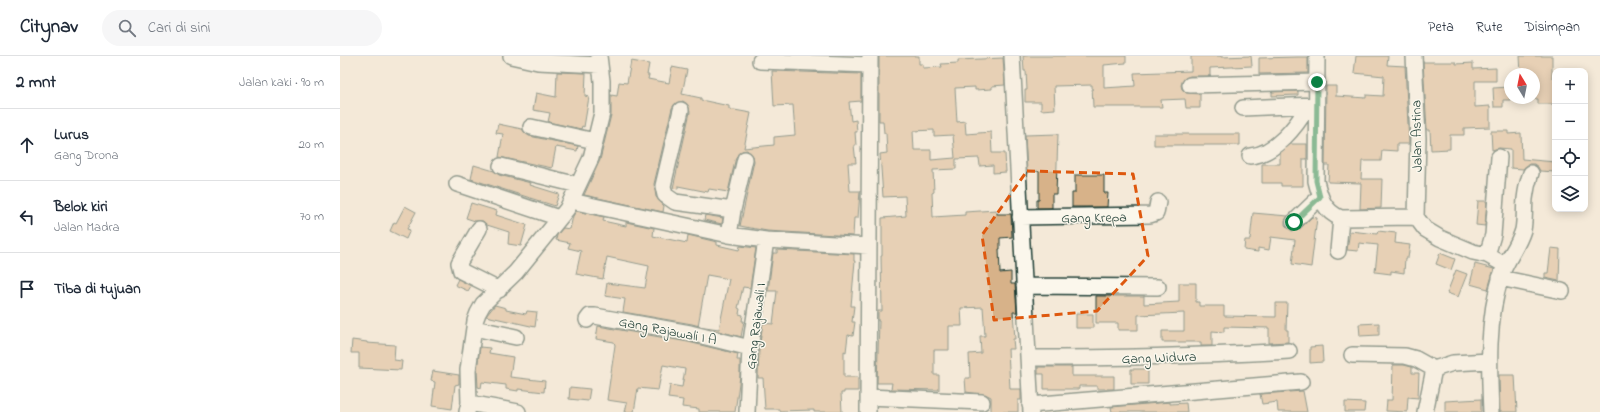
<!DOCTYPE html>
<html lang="id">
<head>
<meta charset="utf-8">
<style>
	:root { --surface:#fff; --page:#f6f6f7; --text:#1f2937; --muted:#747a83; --line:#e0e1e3 }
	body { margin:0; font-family:"Indie Flower",sans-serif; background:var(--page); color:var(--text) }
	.controls { position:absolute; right:12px; top:12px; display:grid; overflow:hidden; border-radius:8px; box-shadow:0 2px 10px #0003 }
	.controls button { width:36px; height:36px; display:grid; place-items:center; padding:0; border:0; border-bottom:1px solid var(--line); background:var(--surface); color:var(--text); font:20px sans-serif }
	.compass { position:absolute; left:1164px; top:12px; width:36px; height:36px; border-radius:50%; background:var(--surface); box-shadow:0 2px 10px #0003; rotate:350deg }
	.stop { position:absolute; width:12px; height:12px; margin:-9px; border:3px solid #0b8043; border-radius:50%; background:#fff }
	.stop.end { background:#0b8043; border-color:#fff; box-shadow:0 1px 4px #0008 }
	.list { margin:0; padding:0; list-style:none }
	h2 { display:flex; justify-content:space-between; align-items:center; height:52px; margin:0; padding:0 16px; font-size:17px }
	h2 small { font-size:13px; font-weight:400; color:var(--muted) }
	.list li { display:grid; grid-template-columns:26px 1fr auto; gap:12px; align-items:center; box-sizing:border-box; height:72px; padding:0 16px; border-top:1px solid var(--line) }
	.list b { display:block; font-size:15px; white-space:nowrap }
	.list p { margin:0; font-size:13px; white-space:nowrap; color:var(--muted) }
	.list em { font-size:13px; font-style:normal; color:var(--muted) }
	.icon { flex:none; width:22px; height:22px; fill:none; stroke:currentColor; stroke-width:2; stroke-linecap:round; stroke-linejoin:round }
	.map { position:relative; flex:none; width:1260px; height:356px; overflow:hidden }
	header { display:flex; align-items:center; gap:24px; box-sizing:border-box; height:56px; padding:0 20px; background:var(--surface); border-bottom:1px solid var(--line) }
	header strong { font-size:19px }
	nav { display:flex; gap:22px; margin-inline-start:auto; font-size:14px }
	.search { width:280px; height:36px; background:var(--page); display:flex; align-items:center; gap:10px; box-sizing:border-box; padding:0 14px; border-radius:22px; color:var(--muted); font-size:15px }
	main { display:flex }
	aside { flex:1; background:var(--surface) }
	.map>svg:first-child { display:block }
</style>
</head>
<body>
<header>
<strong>Citynav</strong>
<div class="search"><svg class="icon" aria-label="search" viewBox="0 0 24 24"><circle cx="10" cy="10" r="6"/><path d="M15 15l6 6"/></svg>Cari di sini</div>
<nav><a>Peta</a><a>Rute</a><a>Disimpan</a></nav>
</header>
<main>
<aside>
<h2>2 mnt<small>Jalan kaki · 90 m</small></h2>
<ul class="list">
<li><svg class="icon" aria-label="ahead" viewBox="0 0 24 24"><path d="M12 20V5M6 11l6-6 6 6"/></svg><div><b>Lurus</b><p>Gang Drona</p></div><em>20 m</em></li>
<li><svg class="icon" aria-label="left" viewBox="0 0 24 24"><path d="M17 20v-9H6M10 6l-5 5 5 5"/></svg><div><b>Belok kiri</b><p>Jalan Madra</p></div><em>70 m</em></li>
<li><svg class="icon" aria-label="arrive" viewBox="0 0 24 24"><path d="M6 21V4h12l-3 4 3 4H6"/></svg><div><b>Tiba di tujuan</b></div></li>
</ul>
</aside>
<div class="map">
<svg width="1260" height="356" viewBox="0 0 1260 356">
	<rect width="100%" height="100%" fill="#f4e9d8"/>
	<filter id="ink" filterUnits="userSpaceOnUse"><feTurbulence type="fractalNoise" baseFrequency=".025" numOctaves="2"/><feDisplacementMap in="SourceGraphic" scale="8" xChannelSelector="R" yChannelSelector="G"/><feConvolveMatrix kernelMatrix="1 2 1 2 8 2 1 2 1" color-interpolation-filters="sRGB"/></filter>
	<g filter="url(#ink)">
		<path fill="#d7b289" stroke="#1f3d34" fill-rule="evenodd" d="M539,0H579V8H583V12L602,11L601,8L618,7V4L663,2L665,29L652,30V33L635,34V31L615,32L617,66L625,65L626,78L651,76L652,97H665L666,116L653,117V109L640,110L639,102L616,103V113L593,114L594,136L592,137L593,161L625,159V156L656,154L657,158H671L672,181L660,182V193H659L660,217L671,216V228H675L677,256H673L675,283H673L674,293H668L670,333H681V344H678V356H651V341L647,339L626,336L625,322H630L629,298L641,297L640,280H645L643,251L621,252L622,270H609V294H594V319H599V334L551,333L552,327H537L539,265H538V255H542L541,200H542V162L566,160L565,140L543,141L540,98L547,97L546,77H544L543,65H539ZM594,74V80L613,79L615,102L591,104V94H574L573,75Z
			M683,0H786V7L764,9V32L795,30L794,17L851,15V0H881V1L911,0L912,10L870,12V20H850L845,22L841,29L842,33L846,37L860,38V52H846L845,43L821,44L822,51H753L752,29L714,30L715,53L701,54V46H685V34H687L686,15H684Z
			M1016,0H1048L1047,9L1065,10L1069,88H1057V95L1042,94L1041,105H1022L1021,123H1042L1041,152L1020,153L1021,127L988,126L989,109H985L986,30H996V40L1026,42V39L1043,40L1044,20L1014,17Z
			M1180,0H1212V22H1215V48H1198V43H1194V18H1181Z
			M958,1H968V17L919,18V2Z
			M291,5L309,8L307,19H309L308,23L329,27L332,11L347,14L342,38L361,42V44L389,50V53L411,57L404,92L434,89V81L455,79L453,49L434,50L432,15L521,18V45L509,46L511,65L516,64L517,76H515L516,89H514L516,107H508L510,135H520L518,162H514L513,180L427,175L400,170L414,105L413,100L407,94L402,95L396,101L388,136L369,133L368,136L338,130V133L333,132L350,56L347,48L343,45L335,48L332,52L314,128L316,141L324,150L323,156L244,139L260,104L271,59V39L277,40L279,26L287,27Z
			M1083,6H1116V8L1133,7V13L1156,12V25H1135V51L1150,50V71L1124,72V79H1110V93L1091,94L1090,74H1087Z
			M217,16L246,17L245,40L249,41L244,71L242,70L241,73L208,66L210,57L193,54L196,37L216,41Z
			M1170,31V44H1163V51H1154L1153,32Z
			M958,35V39L932,40V36Z
			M158,68L182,73L185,77L189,80L238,90L237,95L216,91L212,112L159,101L163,78L156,77Z
			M1151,75H1168V78L1181,77L1182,103L1215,106V116L1200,115L1198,111L1194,108H1189L1183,113L1171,112V93L1159,92L1152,94Z
			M718,78L716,138H712V152H697V144H699V116L698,115H687L685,79Z
			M814,78H900V89H814Z
			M951,88H967V103H963V130H941V127H922V108H940V97Z
			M134,109L154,115L159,119L191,127L190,129L219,138L215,150L131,123Z
			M735,119H764V137H768L767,151H732V137H735Z
			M1138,145H1147L1145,170L1136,169Z
			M131,147L157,155L156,159L187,169L181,190L168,188L169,176L147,169L143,165H135L126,162Z
			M65,150L76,156L67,173L70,174L66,183L50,175L54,166L56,167Z
			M236,155L264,161L263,165L286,170V166L314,172L313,180L347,187L348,179L377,186V189L399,194L400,190L416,192L410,232L403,231L398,252L400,253L399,258L403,259L402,265H404L401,281L352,268L283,256L285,243L265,240L267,227L305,232L309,210L267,201L263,223L236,218L241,195L228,192L230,187L216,184L217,179L223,172L230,173L233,160ZM367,219L389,223L379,273L358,270Z
			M913,157L948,160L945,164V169L948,172L952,175L960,173L972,161L977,162L971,211L952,208L955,184L931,181L929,194L918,192V196L904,194L905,184H910Z
			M365,159L383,162L382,168L364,164Z
			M1010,175L1037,178L1038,175L1056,177L1055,187L1070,189L1068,202H1065L1064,217L1051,215V218L1035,216L1038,189L1019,187L1018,195L1007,194Z
			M1211,192L1220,193L1219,225L1205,222V217H1208Z
			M437,194L514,198V205H515L511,250H514L512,266H515L513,280L508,279L506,296L504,295V321H518V335H504V337H501L502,356H474V354L439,355V353H425L423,322H418L419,293L423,267L433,268L437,235H428L433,197H437Z
			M1100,197L1115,203L1111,214L1096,208Z
			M1135,208L1154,213L1148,233L1130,228Z
			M1116,214L1127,218L1118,241L1107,237Z
			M118,223L131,230L128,235L115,229Z
			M839,227H856V246H859V250H884V260L936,261V247H947L946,274H948V286L929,287V272L884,271V276L872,275V290H861V286H822V275H844V257L798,259V274H778V267H756V240H804V248L839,246Z
			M155,249L166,252V254L186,258L187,255L197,256L195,271L146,260Z
			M736,258H753V272H736Z
			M1039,267V279L1020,280L1019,268Z
			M258,270L348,286L398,298L397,304H400V320L395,356H359V353L342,351L343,344L328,342L330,329L342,331L345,313L323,309L318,334L298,332L294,356H285L287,347L267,344L275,289L274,286L256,283Z
			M12,284L27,286V287L55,289L54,304L62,305L61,314L19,312V297H11Z
			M982,290L983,306L970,307V291Z
			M140,291L150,292L149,297L173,301L170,321L205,325L204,336L178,333V335L166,333V329L142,326L141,332L138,331L137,314Z
			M1053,309H1064L1072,311V317H1079L1078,342L1068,341L1067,356L1046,355L1047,344H1052Z
			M698,311H732V320H774V333H757V330H739V333H704V318H698Z
			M791,313H808V328H791Z
			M93,315L119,319V328L115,329L112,353L92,350L95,326L91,325Z
			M1159,319H1175L1177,356H1160Z
			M230,331L250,333L248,345L229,343Z
			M963,335L967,356H938L937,346L922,348L920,338Z
			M1141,343V356H1105V345Z
			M830,346V348L846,347L847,356H772L771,351Z
			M1005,346L1025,347L1024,356H1005Z"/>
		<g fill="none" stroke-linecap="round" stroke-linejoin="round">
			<g stroke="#1f3d34" stroke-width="18">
				<path id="minor" d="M171,0L198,6L260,9
					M672,0L691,356
					M977,0L976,125C980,141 984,156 1001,162L1076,161
					M1074,0L1078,82L1076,161
					M420,5L530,9
					M850,29L977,26
					M903,52L976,49
					M341,54L323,130L325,139L335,146L393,154
					M191,71L255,85
					M910,100C934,99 957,70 968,50
					M161,110L238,129
					M117,128L219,162
					M231,145L389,179L426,184L529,190
					M680,161L810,159L816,157L818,146
					M1076,161L1085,173L1100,182L1133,196L1147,199L1165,209
					M954,166L980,141
					M139,173L119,207L121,215L159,234
					M389,179L393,154L405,103
					M998,195L1001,162
					M1147,199L1153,179L1159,101
					M1160,222L1222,235
					M684,230L818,231
					M247,264L250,260H255L350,277L410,292
					M134,272L176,281
					M1012,299L1065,300L1076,303L1094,313
					M688,302C776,302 862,300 949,295
					M528,341L642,346
					M129,347L178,356
					M690,349L961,326
					M127,356L129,347L128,314L135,265L138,257L143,248L176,216L227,153L251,102L262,57V25L259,0
					M407,356L410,292L426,184
					M528,356L530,0
					M1085,356L1094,313L1113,307L1149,305
					M1151,356C1149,311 1147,264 1161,220C1166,204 1178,191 1183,174C1185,164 1184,153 1185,143C1186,134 1188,125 1191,117"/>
			</g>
			<use href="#minor" stroke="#fbf7ec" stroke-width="15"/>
		</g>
	</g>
	<g fill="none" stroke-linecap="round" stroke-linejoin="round" filter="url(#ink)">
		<path stroke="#0b8043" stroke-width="5" d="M954,166L980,141L976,125L977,26"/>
	</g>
	<path d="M0 0H1260V356H0ZM687,115L793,118L808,200L757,255L654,264L642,179Z" fill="#f4e9d8" fill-opacity=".55" fill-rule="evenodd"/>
	<path fill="none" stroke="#de580e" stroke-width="3" stroke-dasharray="8 5" stroke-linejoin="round" d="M687,115L793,118L808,200L757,255L654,264L642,179Z"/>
	<g text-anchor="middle" stroke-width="3" stroke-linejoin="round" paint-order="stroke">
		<g font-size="14" fill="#1f3d34" stroke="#fbf7ec">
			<text transform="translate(1076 80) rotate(-91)" y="5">Jalan Astina</text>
			<text transform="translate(754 161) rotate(-1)" y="5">Gang Krepa</text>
			<text transform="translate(415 270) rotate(-83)" y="5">Gang Rajawali I</text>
			<text transform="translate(328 274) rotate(11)" y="5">Gang Rajawali I A</text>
			<text transform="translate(819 301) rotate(-2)" y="5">Gang Widura</text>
		</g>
	</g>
</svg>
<div class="controls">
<button>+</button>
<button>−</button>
<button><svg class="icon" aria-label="locate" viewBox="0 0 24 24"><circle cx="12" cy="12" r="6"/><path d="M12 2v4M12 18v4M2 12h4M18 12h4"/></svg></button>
<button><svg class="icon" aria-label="layers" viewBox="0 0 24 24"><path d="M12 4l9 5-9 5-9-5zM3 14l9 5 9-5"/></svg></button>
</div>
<svg class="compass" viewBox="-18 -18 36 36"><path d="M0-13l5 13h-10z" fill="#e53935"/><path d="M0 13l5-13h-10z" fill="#747a83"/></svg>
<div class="stop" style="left:954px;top:166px"></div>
<div class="stop end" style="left:977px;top:26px"></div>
</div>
</main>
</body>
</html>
